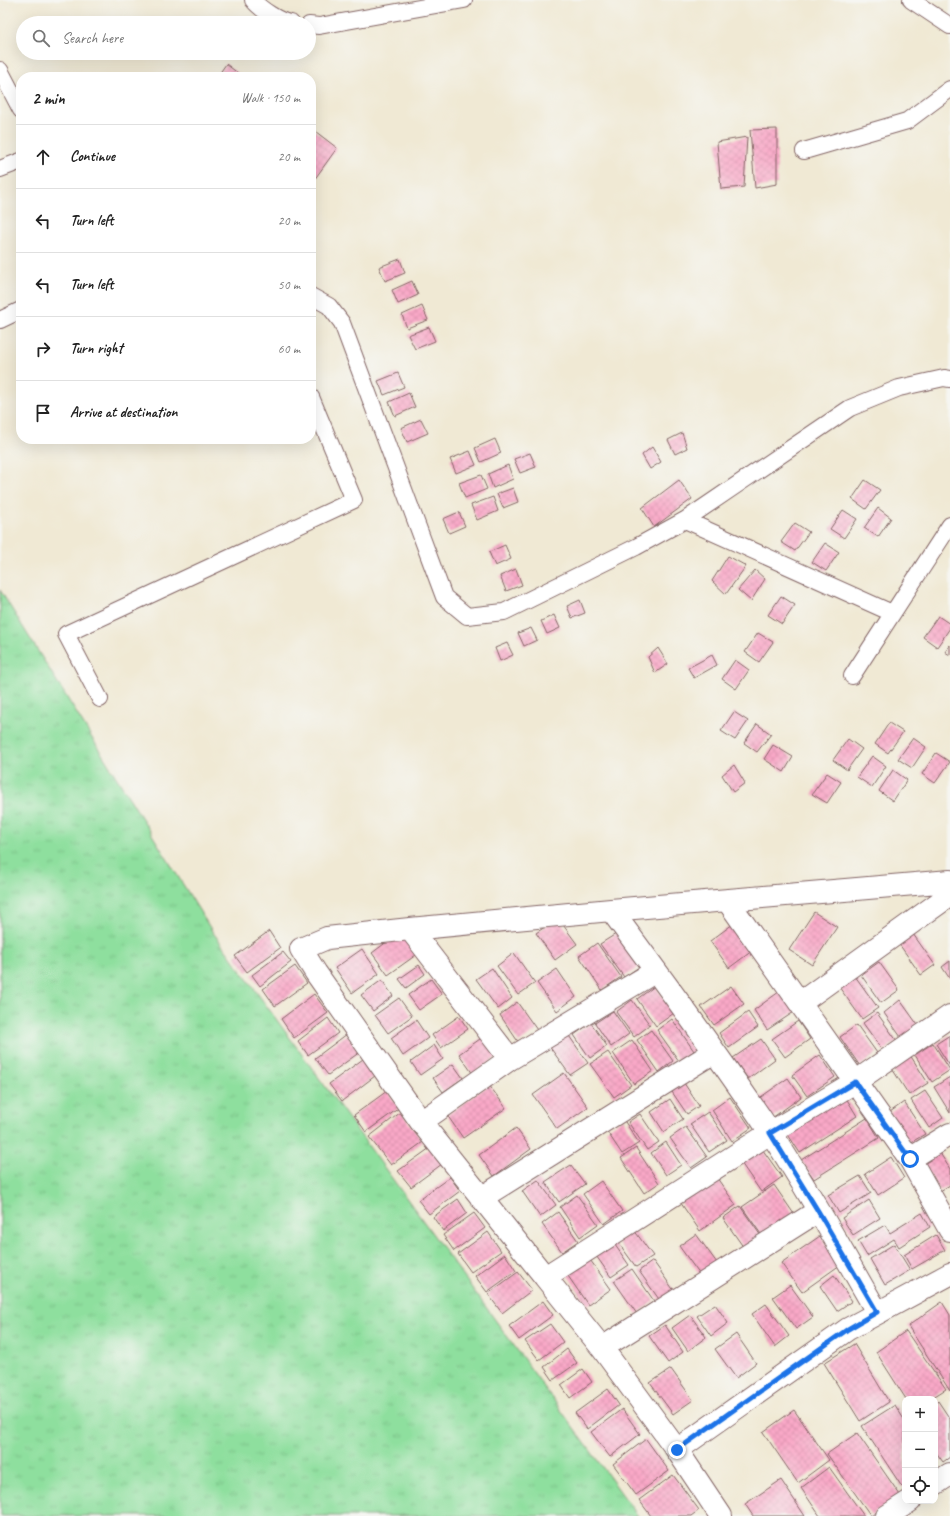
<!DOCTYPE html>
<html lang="en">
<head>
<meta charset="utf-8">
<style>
	:root { --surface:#fff; --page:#f6f6f6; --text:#222; --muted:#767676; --line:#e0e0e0 }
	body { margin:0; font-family:Caveat,sans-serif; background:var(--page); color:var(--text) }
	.controls { position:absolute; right:12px; bottom:12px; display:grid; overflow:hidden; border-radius:8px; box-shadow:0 4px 16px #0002 }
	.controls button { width:36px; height:36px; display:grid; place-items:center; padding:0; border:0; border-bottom:1px solid var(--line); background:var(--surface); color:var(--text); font:20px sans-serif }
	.stop { position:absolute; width:12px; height:12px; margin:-9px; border:3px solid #1a73e8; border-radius:50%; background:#fff }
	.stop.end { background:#1a73e8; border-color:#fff; box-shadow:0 1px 4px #0008 }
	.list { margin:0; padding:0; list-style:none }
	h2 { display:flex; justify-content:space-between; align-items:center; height:52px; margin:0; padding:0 16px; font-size:17px }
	h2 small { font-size:13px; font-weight:400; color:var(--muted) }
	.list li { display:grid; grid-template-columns:26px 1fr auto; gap:12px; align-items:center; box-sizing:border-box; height:64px; padding:0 16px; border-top:1px solid var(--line) }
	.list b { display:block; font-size:15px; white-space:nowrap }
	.list em { font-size:13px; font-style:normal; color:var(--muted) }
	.icon { flex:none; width:22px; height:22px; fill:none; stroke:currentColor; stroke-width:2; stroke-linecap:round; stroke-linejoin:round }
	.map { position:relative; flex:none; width:950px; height:1516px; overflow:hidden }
	.search { position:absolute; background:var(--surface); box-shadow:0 4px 16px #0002; left:16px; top:16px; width:300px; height:44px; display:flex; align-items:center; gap:10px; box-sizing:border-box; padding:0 14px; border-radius:22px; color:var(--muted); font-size:15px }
	.panel { position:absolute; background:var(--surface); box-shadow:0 4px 16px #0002; left:16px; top:72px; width:300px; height:372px; border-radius:16px }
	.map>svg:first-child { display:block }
</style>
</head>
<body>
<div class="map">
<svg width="950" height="1516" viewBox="0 0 950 1516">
	<defs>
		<pattern id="grass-tufts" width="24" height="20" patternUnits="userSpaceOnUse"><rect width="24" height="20" fill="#8edf9e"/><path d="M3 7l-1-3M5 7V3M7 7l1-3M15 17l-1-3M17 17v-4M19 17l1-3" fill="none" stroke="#7cbf88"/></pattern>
		<pattern id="building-cross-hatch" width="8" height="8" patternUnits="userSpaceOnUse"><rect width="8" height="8" fill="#f9a8c7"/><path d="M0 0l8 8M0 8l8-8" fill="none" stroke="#d790ab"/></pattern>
	</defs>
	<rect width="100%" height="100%" fill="#f6f6f2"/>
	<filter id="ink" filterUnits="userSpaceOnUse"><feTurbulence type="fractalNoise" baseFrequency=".025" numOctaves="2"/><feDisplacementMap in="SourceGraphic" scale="8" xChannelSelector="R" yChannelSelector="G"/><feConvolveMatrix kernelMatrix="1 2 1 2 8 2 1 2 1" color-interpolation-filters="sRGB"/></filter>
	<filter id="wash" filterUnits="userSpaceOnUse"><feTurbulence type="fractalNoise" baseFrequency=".012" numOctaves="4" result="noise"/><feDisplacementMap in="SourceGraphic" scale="16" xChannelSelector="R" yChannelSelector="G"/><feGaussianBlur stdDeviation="0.9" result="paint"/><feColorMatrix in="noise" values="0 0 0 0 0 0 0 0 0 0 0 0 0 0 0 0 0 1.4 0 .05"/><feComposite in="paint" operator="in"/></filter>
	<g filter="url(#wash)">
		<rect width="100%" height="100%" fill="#f0e9d4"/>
		<path fill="url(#grass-tufts)" stroke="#6c7f64" d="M0,590L212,931L638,1516H0Z"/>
		<g id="blocks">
			<path fill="url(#building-cross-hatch)" d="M226,64L243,77H217Z
				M311,128L337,148L314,180L311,178Z
				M777,129V184L755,188L750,130Z
				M747,137L744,187L721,189L717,142Z
				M400,259L405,273L385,281L379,267Z
				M412,281L418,295L398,304L392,290Z
				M422,306L428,320L407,328L402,315Z
				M429,327L435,341L415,349L408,335Z
				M398,373L404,387L384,395L378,381Z
				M409,393L415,407L395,416L389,402Z
				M421,419L428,433L407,442L401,428Z
				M682,433L687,448L675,454L668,440Z
				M495,439L501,453L481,462L475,448Z
				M652,447L661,462L650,469L642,455Z
				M470,451L476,465L456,473L450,459Z
				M530,453L536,467L520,473L514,459Z
				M508,465L513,479L493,488L488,474Z
				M481,475L487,489L465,498L459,483Z
				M679,480L692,499L654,527L642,508Z
				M865,480L880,490L866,509L852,499Z
				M513,488L518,502L503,508L497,494Z
				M493,497L498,511L477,520L471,505Z
				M878,508L891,518L878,537L864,528Z
				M843,510L857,519L844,538L830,529Z
				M459,512L465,526L449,533L443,519Z
				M795,523L809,532L795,551L781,542Z
				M825,543L839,552L826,571L812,562Z
				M505,545L511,559L495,566L489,552Z
				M728,556L746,566L726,594L712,581Z
				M516,569L522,585L506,591L500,576Z
				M755,570L765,579L751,601L738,590Z
				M781,596L795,605L782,624L768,615Z
				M580,600L585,613L572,618L567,606Z
				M554,615L560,628L547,634L541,621Z
				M938,616L950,624V628L937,647L923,637Z
				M531,628L537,640L524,646L518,633Z
				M758,633L773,642L759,662L745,652Z
				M507,643L513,655L500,661L495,648Z
				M950,645V655L945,652Z
				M658,648L668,664L655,673L648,657Z
				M712,655L717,665L694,678L688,668Z
				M735,660L749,670L736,689L722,679Z
				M734,712L748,721L735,740L721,731Z
				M889,723L903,732L888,753L875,744Z
				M757,724L771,734L757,752L744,743Z
				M913,738L926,747L912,768L898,759Z
				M848,739L862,749L847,770L833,760Z
				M773,745L793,757L784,772L764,759Z
				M936,753L950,762L935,783L922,774Z
				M872,756L886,766L872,787L857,777Z
				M734,765L745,783L733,792L722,775Z
				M893,770L907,780L893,801L879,791Z
				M827,773L841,782L827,803L812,794Z
				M814,912L837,927L812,965L789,950Z
				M558,918L577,944L555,960L536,933Z
				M737,921L756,948L729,968L710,941Z
				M269,931L280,948L247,972L235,956Z
				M400,932L416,955L388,975L372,953Z
				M619,932L642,965L624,977L600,944Z
				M913,934L935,965L921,975L899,944Z
				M597,943L621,977L602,990L579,956Z
				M362,949L379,974L352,993L335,968Z
				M283,952L291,962L260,986L252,975Z
				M514,953L535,983L518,995L497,966Z
				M950,961V979L942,967Z
				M879,962L899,990L881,1003L861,975Z
				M419,965L425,974L406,988L399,979Z
				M295,966L307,983L275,1006L263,989Z
				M492,968L512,998L498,1009L476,979Z
				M557,969L576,997L557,1011L537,983Z
				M855,976L878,1008L862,1019L839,987Z
				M431,979L442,994L419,1010L408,995Z
				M382,980L393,996L373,1011L361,995Z
				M655,986L674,1013L656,1026L637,999Z
				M731,986L744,1004L714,1025L701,1007Z
				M783,989L797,1010L767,1030L754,1010Z
				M314,994L328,1013L294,1038L281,1019Z
				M399,998L412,1016L388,1033L375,1015Z
				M632,1000L650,1025L634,1037L616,1012Z
				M900,1000L920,1028L903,1040L884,1013Z
				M517,1002L537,1030L519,1043L500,1015Z
				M613,1011L629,1034L611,1047L595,1023Z
				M748,1012L758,1027L729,1048L719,1033Z
				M877,1013L897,1041L883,1051L863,1023Z
				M459,1016L468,1029L441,1048L432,1035Z
				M328,1018L338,1033L308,1055L298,1041Z
				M672,1019L694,1051L679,1061L657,1030Z
				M416,1020L428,1038L403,1056L391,1038Z
				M798,1021L810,1039L785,1057L772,1039Z
				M591,1023L607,1046L590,1058L574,1035Z
				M857,1025L877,1053L860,1066L840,1037Z
				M651,1030L673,1061L659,1072L637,1040Z
				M567,1033L588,1063L570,1075L549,1046Z
				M347,1034L360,1052L328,1075L315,1058Z
				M487,1034L501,1054L473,1074L459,1054Z
				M950,1035V1066L936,1044Z
				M761,1039L775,1059L748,1079L733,1058Z
				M632,1040L653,1071L634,1084L613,1053Z
				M933,1043L950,1070L932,1082L915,1055Z
				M434,1045L443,1059L420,1075L411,1062Z
				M608,1052L631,1085L614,1097L590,1064Z
				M820,1055L835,1077L807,1096L792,1075Z
				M910,1055L928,1083L909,1095L891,1067Z
				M363,1059L375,1076L342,1101L329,1084Z
				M453,1064L463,1078L443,1092L433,1078Z
				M564,1073L588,1107L557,1129L533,1095Z
				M680,1077L699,1106L687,1114L668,1086Z
				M950,1077V1113L934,1087Z
				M788,1078L801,1097L772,1118L758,1099Z
				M489,1085L506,1108L463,1138L447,1115Z
				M387,1091L399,1108L366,1132L354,1115Z
				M925,1091L943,1118L929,1128L911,1100Z
				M843,1093L857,1116L800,1153L785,1130Z
				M730,1097L751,1128L732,1141L712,1110Z
				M670,1099L683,1119L664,1132L651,1112Z
				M904,1102L925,1134L910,1143L890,1112Z
				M401,1112L423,1142L391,1165L369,1137Z
				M708,1112L727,1140L709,1152L690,1124Z
				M640,1114L659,1142L647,1150L628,1122Z
				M867,1118L879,1138L814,1179L801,1160Z
				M623,1119L639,1143L622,1154L606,1130Z
				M686,1127L707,1157L691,1168L670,1138Z
				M516,1128L531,1149L494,1176L479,1155Z
				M666,1142L681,1165L666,1175L651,1153Z
				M760,1146L782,1177L761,1192L739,1160Z
				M430,1148L442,1164L411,1187L398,1171Z
				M636,1148L659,1183L644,1193L621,1158Z
				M938,1150L950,1169V1185L940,1191L921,1161Z
				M891,1157L904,1178L878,1195L865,1174Z
				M571,1165L585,1184L559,1202L545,1182Z
				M712,1171L736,1205L700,1231L676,1196Z
				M860,1176L871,1193L839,1213L828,1195Z
				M450,1177L460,1191L429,1214L418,1200Z
				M538,1180L556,1205L540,1217L522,1191Z
				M601,1181L622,1211L604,1224L583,1194Z
				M774,1185L794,1214L763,1237L742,1207Z
				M577,1195L598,1224L580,1237L560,1207Z
				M458,1199L467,1213L443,1231L433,1217Z
				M869,1200L880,1218L853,1235L842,1218Z
				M740,1206L761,1236L744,1248L723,1218Z
				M558,1212L578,1241L562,1252L542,1224Z
				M474,1213L485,1228L454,1251L443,1235Z
				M922,1213L930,1227L899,1247L894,1239L867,1256L858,1241L885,1225L890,1233Z
				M634,1230L653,1256L636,1267L618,1242Z
				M488,1232L501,1251L471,1272L458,1254Z
				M696,1234L717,1263L700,1275L679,1246Z
				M936,1235L945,1250L912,1269L904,1255Z
				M820,1236L840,1265L802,1292L781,1263Z
				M610,1238L629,1265L611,1277L592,1250Z
				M894,1244L910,1270L885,1285L870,1259Z
				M505,1254L516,1271L487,1292L475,1276Z
				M588,1257L611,1289L588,1305L566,1273Z
				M653,1261L675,1292L661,1302L639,1271Z
				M632,1269L654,1301L637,1314L614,1281Z
				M518,1272L532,1290L502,1313L488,1294Z
				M834,1275L852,1301L837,1311L820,1286Z
				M790,1285L813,1317L796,1329L773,1297Z
				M543,1301L553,1315L519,1340L509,1326Z
				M942,1302L950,1315V1391L908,1326Z
				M715,1304L728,1323L711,1336L697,1316Z
				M766,1304L789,1336L775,1347L752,1314Z
				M690,1315L706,1337L688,1351L672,1328Z
				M550,1324L563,1342L539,1360L525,1341Z
				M665,1325L683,1352L668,1363L649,1336Z
				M906,1331L946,1389L930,1399H906L876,1352Z
				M736,1334L756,1363L736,1378L715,1349Z
				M854,1344L889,1402L860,1421L824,1363Z
				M567,1349L577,1363L553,1380L544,1367Z
				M583,1369L592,1382L570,1398L561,1385Z
				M671,1369L693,1400L673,1414L650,1383Z
				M608,1389L619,1405L587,1429L575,1413Z
				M938,1401L950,1419V1457L943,1462L935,1451V1404Z
				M895,1405L905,1421V1485L902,1487L862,1426Z
				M622,1409L640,1434L610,1457L591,1432Z
				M794,1410L829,1460L798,1483L763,1432Z
				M857,1433L900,1495L871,1516L827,1454Z
				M646,1439L669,1471L636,1495L613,1464Z
				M829,1467L864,1516H820L801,1488Z
				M673,1475L699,1510L691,1516H651L639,1500Z
				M781,1480L805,1516H753L745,1504Z"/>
		</g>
	</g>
	<g filter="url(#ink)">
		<use href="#blocks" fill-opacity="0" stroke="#846666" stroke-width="1"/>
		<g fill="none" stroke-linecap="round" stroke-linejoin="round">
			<g stroke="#846666" stroke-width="18">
				<path id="service" d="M253,0C260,9 280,22 291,23
					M911,0L950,26
					M309,25L319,26L464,0
					M0,70L21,110
					M804,151L907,121L950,89
					M0,169L21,161
					M311,296L329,306L342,323L444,597L467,616L504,612L636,547L685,520L850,408L899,388L944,378L950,379
					M0,320L21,310
					M685,520L892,613
					M852,676L950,525
					M100,699L66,634L354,500L311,397"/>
			</g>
			<g stroke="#846666" stroke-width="24">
				<path id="minor" d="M727,900L910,1159L950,1230
					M611,910C665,983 719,1056 770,1132C809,1190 842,1252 877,1312
					M410,929L510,1059
					M800,1003L950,895
					M421,1122L510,1059L656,971
					M910,1159L950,1134
					M481,1198L714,1052
					M545,1277L421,1122L316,973L301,949L327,938L410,929L611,910L950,881
					M602,1348L818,1211
					M677,1450L602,1348L545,1277L770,1133L855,1082L950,1016
					M935,1484L950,1474
					M721,1516L677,1450L848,1329L950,1274
					M887,1516L910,1501"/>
			</g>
			<use href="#service" stroke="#fff" stroke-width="16"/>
			<use href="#minor" stroke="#fff" stroke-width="22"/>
		</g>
	</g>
	<g fill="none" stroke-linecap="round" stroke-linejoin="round" filter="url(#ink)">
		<path stroke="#1a73e8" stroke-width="5" d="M677,1450L848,1329L877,1312L818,1211L770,1133L855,1082L910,1159"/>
	</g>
</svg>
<div class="controls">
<button>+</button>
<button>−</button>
<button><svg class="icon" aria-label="locate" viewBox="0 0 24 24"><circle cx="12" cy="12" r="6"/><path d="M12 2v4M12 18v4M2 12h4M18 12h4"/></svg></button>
</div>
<div class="stop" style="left:910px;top:1159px"></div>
<div class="stop end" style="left:677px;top:1450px"></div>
<div class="search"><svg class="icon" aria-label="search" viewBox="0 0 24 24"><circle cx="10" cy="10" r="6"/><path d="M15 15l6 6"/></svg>Search here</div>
<section class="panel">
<h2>2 min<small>Walk · 150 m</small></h2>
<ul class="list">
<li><svg class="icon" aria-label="ahead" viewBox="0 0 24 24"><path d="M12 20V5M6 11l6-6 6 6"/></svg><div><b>Continue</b></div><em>20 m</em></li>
<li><svg class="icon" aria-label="left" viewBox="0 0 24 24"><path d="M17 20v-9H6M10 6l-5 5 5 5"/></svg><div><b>Turn left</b></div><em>20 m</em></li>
<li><svg class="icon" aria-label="left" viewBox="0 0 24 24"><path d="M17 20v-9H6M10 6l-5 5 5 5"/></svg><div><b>Turn left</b></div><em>50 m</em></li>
<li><svg class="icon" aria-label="right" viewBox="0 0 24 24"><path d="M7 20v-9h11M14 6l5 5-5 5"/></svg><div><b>Turn right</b></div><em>60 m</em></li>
<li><svg class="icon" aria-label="arrive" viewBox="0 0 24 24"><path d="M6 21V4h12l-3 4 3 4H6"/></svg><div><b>Arrive at destination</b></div></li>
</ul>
</section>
</div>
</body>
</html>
